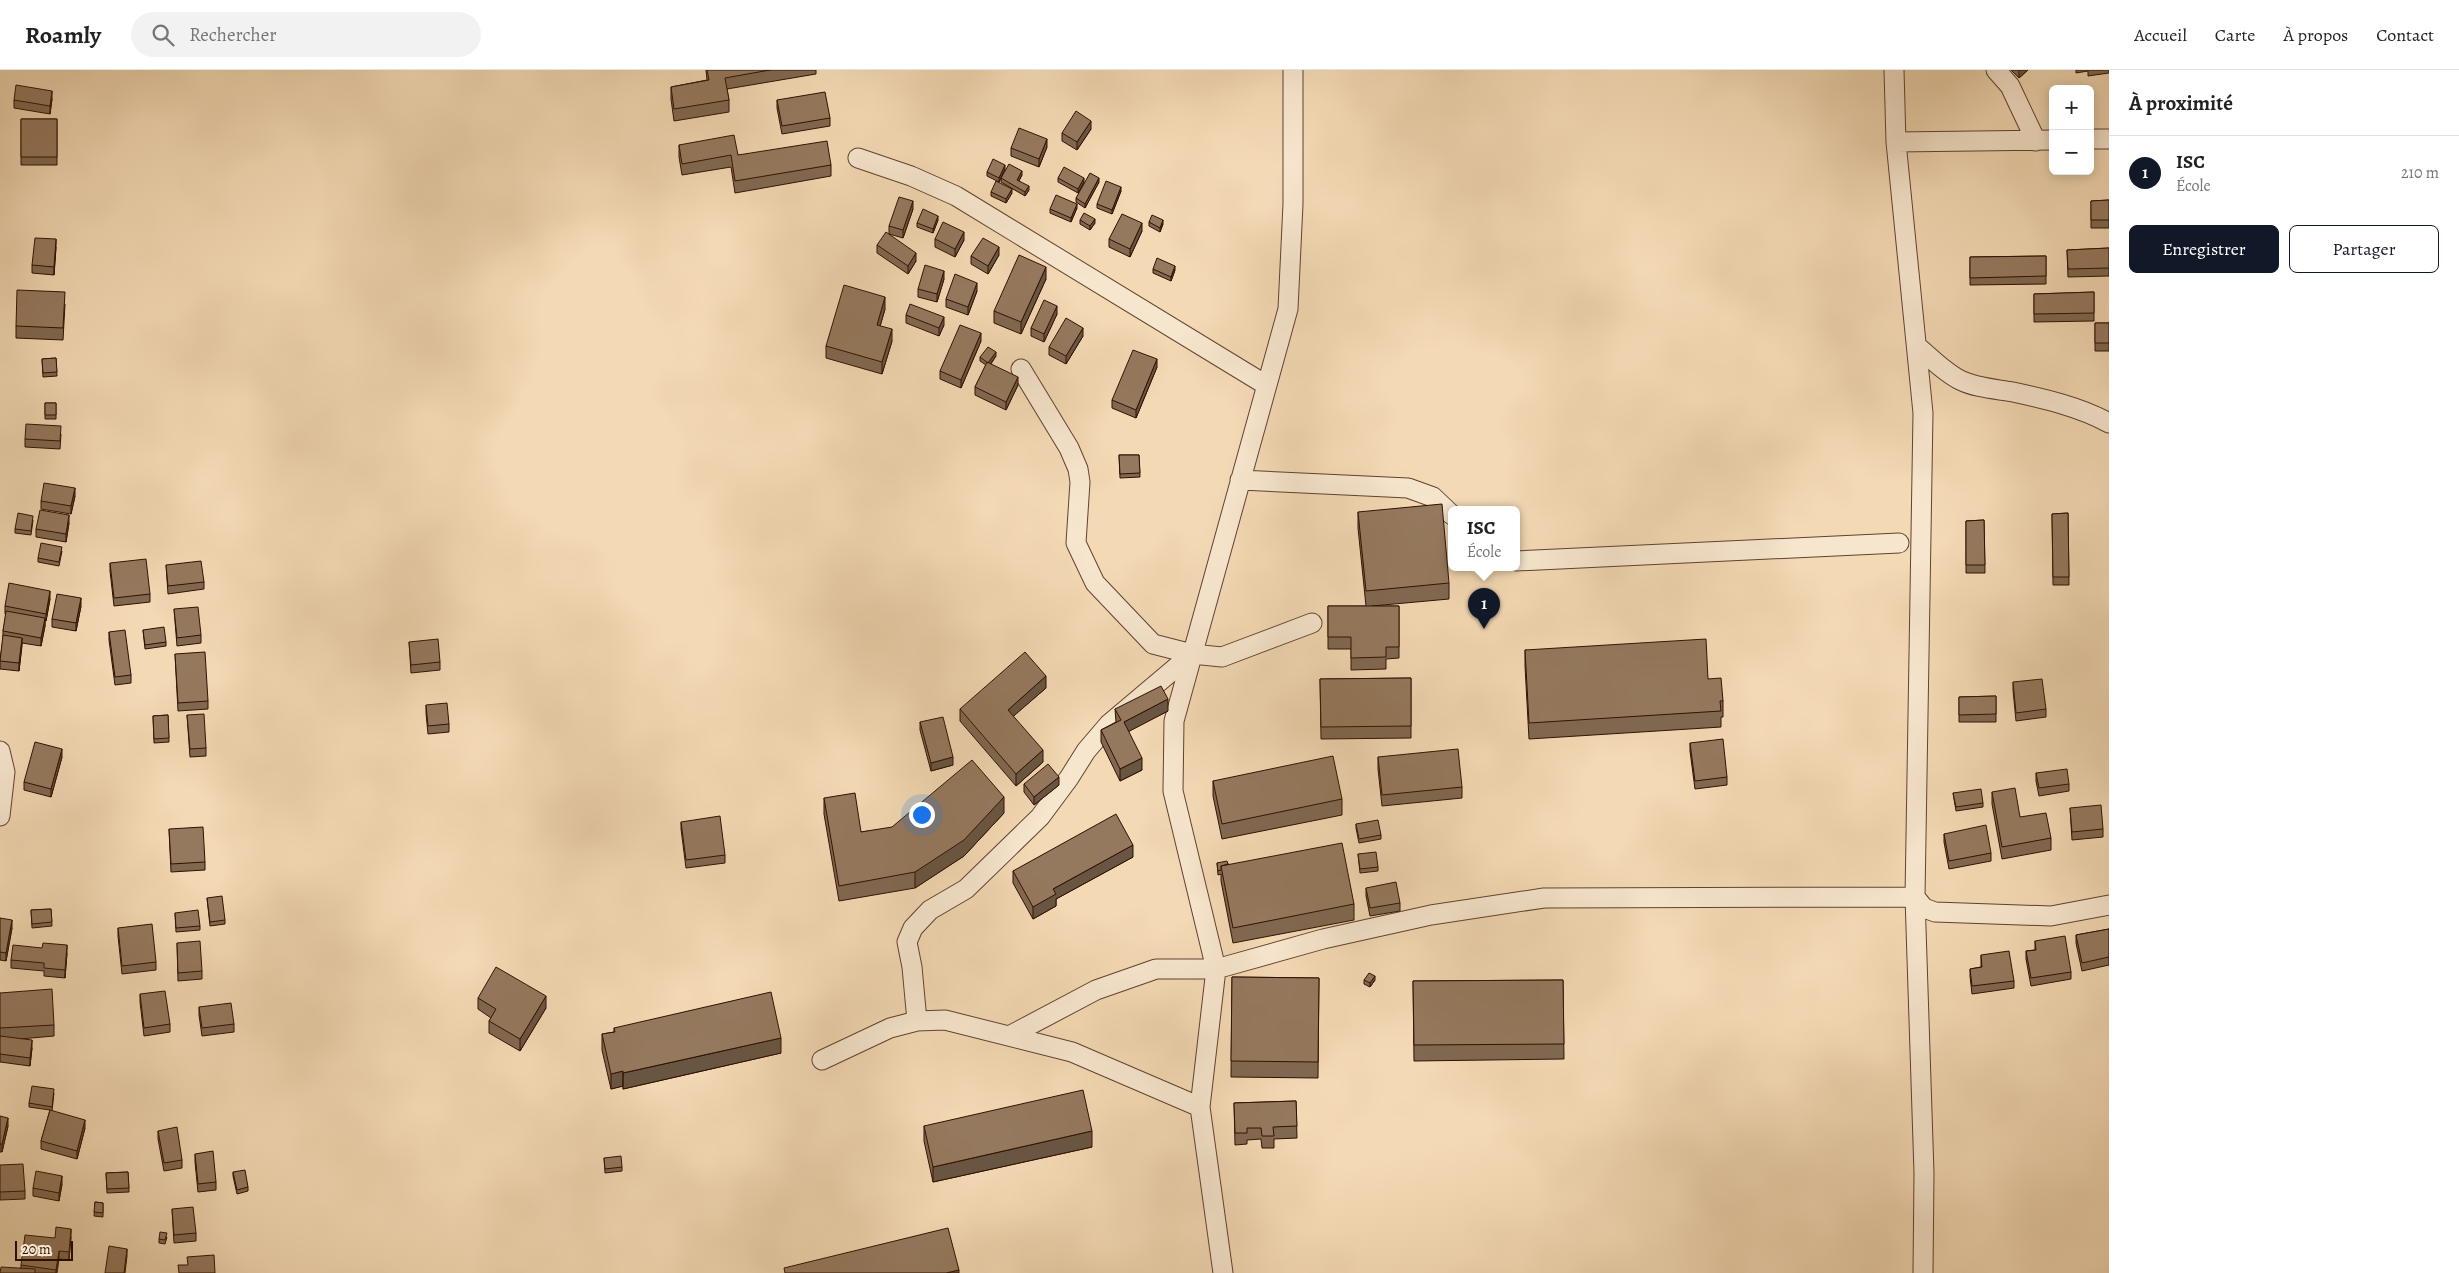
<!DOCTYPE html>
<html lang="fr">
<head>
<meta charset="utf-8">
<style>
	:root { --surface:#fff; --page:#f2f2f2; --text:#222; --muted:#767676; --line:#e0e0e0; --accent:#111827 }
	body { margin:0; font-family:Alegreya,serif; background:var(--page); color:var(--text) }
	.controls { position:absolute; right:15px; top:15px; display:grid; overflow:hidden; border-radius:8px; box-shadow:0 2px 12px #0003 }
	.controls button { width:45px; height:45px; display:grid; place-items:center; padding:0; border:0; border-bottom:1px solid var(--line); background:var(--surface); color:var(--text); font:25px sans-serif }
	.scale { position:absolute; left:15px; bottom:12px; width:58px; box-sizing:border-box; padding-left:5px; border:2px solid #301001; border-top:0; font-size:14px; line-height:18px; white-space:nowrap; color:#301001; -webkit-text-stroke:4px #f7e6ce; paint-order:stroke }
	.you { position:absolute; left:921px; top:744px; width:18px; height:18px; margin:-12px; border:4px solid #fff; border-radius:50%; background:#1a73e8; box-shadow:0 0 0 8px #1a73e833 }
	.badge { display:grid; place-items:center; width:32px; height:32px; border-radius:50%; background:var(--accent); color:#fff; font-size:16px; font-weight:700 }
	.pin { position:absolute; translate:-50% -41px; filter:drop-shadow(0 1px 2px #0008) }
	.pin::after { content:''; position:absolute; top:26px; width:18px; height:15px; background:inherit; clip-path:polygon(0 0,100% 0,50% 100%) }
	.popup { position:absolute; left:1448px; top:436px; width:72px; height:65px; box-sizing:border-box; display:grid; place-content:center; border-radius:8px; background:var(--surface); filter:drop-shadow(0 1px 4px #0005); font-size:16px; white-space:nowrap; color:var(--muted) }
	.popup b { font-size:19px; color:var(--text) }
	.popup::after { content:''; position:absolute; left:50%; top:100%; margin-left:-10px; border:10px solid transparent; border-top-color:var(--surface) }
	.list { margin:0; padding:0; list-style:none }
	h2 { display:flex; justify-content:space-between; align-items:center; height:65px; margin:0; padding:0 20px; font-size:21px }
	h2 small { font-size:16px; font-weight:400; color:var(--muted) }
	.list li { display:grid; grid-template-columns:32px 1fr auto; gap:15px; align-items:center; box-sizing:border-box; height:75px; padding:0 20px; border-top:1px solid var(--line) }
	.list b { display:block; font-size:19px; white-space:nowrap }
	.list p { margin:0; font-size:16px; white-space:nowrap; color:var(--muted) }
	.list em { font-size:16px; font-style:normal; color:var(--muted) }
	.actions { display:flex; gap:10px; padding:15px 20px }
	.actions a { flex:1; padding:11px 0; border:1px solid var(--accent); border-radius:8px; text-align:center; font-size:18px; color:var(--accent) }
	.actions .main { background:var(--accent); color:#fff }
	.icon { flex:none; width:28px; height:28px; fill:none; stroke:currentColor; stroke-width:2; stroke-linecap:round; stroke-linejoin:round }
	.map { position:relative; flex:none; width:2109px; height:1203px; overflow:hidden }
	header { display:flex; align-items:center; gap:30px; box-sizing:border-box; height:70px; padding:0 25px; background:var(--surface); border-bottom:1px solid var(--line) }
	header strong { font-size:24px }
	nav { display:flex; gap:28px; margin-inline-start:auto; font-size:18px }
	.search { width:350px; height:45px; background:var(--page); display:flex; align-items:center; gap:12px; box-sizing:border-box; padding:0 18px; border-radius:28px; color:var(--muted); font-size:19px }
	main { display:flex }
	aside { flex:1; background:var(--surface) }
	.map>svg:first-child { display:block }
</style>
</head>
<body>
<header>
<strong>Roamly</strong>
<div class="search"><svg class="icon" aria-label="search" viewBox="0 0 24 24"><circle cx="10" cy="10" r="6"/><path d="M15 15l6 6"/></svg>Rechercher</div>
<nav><a>Accueil</a><a>Carte</a><a>À propos</a><a>Contact</a></nav>
</header>
<main>
<div class="map">
<svg width="2109" height="1203" viewBox="0 0 2109 1203">
	<rect width="100%" height="100%" fill="#f3d9b4"/>
	<filter id="stains"><feTurbulence type="fractalNoise" baseFrequency=".004" numOctaves="4"/><feColorMatrix values="0 0 0 0 .2 0 0 0 0 .09 0 0 0 0 .02 0 0 0 .5 -.17"/></filter>
	<radialGradient id="worn" r=".72"><stop offset=".6" stop-color="#630" stop-opacity="0"/><stop offset="1" stop-color="#630" stop-opacity=".3"/></radialGradient>
	<g fill="none" stroke-linecap="round" stroke-linejoin="round">
		<g stroke="#61422e" stroke-width="21">
			<path id="street" d="M1894,0L1896,72L1923,343L1915,827L1924,1103L1923,1203
				M1996,0L2010,16L2036,71
				M2090,69H2109
				M1896,72L2053,70
				M858,88L911,106L956,126L1266,315
				M1918,277C1931,288 1944,302 1960,310C1976,318 1996,319 2013,322C2045,329 2080,337 2109,353
				M1021,299L1069,378L1078,399L1080,412L1076,473L1095,513L1153,574L1192,584L1222,587L1312,553
				M1240,410L1408,418L1433,427L1452,445
				M1516,491L1899,473
				M0,681L5,702L0,746
				M917,951L912,897L907,872L913,858L930,840L966,819L1040,747L1069,708L1086,681L1109,654L1192,584
				M1011,965L1096,920L1156,899H1216L1323,869L1431,845L1544,828L1915,827L1924,838L1935,842L2051,846L2109,835
				M822,990L890,958L917,951L945,950L1072,982L1200,1037
				M1223,1203L1200,1037L1216,899L1173,721L1174,651L1288,239L1293,134V0"/>
		</g>
		<use href="#street" stroke="#f7e6ce" stroke-width="19"/>
	</g>
	<path fill="#806851" stroke="#301001" d="M706,0H816V4L727,19L729,30V42L674,51L671,29V17L707,10Z
		M2011,0H2028L2019,8Z
		M2076,0H2109V3L2088,6V1L2076,3Z
		M52,29L50,44L14,38V30Z
		M777,30L830,48V56L782,64L777,38Z
		M21,49H57V95H21Z
		M1091,59L1077,80L1062,71V63Z
		M679,75L738,85L831,95V106L735,123L731,97L682,105L679,87Z
		M1047,77L1039,97L1011,86V78Z
		M1005,99L999,112L987,106V102Z
		M1022,105L1019,111L1029,120L1025,126L1001,112V108Z
		M1058,108L1084,112L1078,123L1058,112Z
		M1099,112L1085,138L1076,132V128Z
		M1121,121L1112,144L1097,138V134Z
		M991,122L1012,123L1006,133L991,126Z
		M2109,130V158H2091V131Z
		M1077,138L1071,152L1050,143V139Z
		M913,139L903,168L889,164V156Z
		M938,150L933,163L917,157V153Z
		M1080,150L1095,153L1090,160L1080,154Z
		M1149,152L1163,154L1160,162L1149,156Z
		M1142,161L1130,187L1109,177V169Z
		M935,169L964,170L955,187L935,177Z
		M877,175L916,191L908,204L877,183Z
		M56,177L54,205L32,203V195Z
		M2109,178V206L2068,207L2067,180Z
		M999,185L988,204L971,194V186Z
		M2046,186V214L1970,215V187Z
		M1153,199L1175,200L1171,211L1153,203Z
		M944,209L937,232L918,227V219Z
		M1046,209L1021,264L994,253V241Z
		M977,221L968,245L946,237V229Z
		M2094,222V251L2034,252V224Z
		M65,234L63,270L16,268V256Z
		M885,239L880,256L892,271L882,304L826,288V276Z
		M1057,244L1044,272L1031,266V258Z
		M906,245L944,255L939,266L906,253Z
		M2095,253H2109V281H2095Z
		M1083,266L1066,294L1049,285V277Z
		M981,271L961,318L940,309V301Z
		M996,286L991,294L1018,315L1006,340L975,325V317L986,295L980,291V287Z
		M56,288L57,306L43,307L42,289Z
		M1157,297L1136,348L1112,338V330Z
		M45,333H56V349H45Z
		M61,364L60,379L25,377V369Z
		M1119,385H1139L1140,407L1120,408Z
		M75,426L71,444L41,439V431Z
		M1358,442L1449,513V529L1372,536H1399V588L1386,589V599L1351,600V579H1328V536H1366L1358,458Z
		M2068,443L2069,515H2053L2052,444Z
		M33,450L31,465L15,463V459Z
		M1984,450L1985,503H1966V451Z
		M69,453L66,472L36,467V459Z
		M62,481L59,496L38,492V488Z
		M110,493L150,524V532L114,536L110,501Z
		M166,495L204,512V519L168,524Z
		M50,529L46,551H45V556L41,576L22,573L19,601L0,599V590L3,569V561L6,544H5V536Z
		M81,536L76,561L52,557V549Z
		M174,539L201,565V573L177,576Z
		M143,560L166,572V576L145,579Z
		M109,562L131,605V613L115,615L109,570Z
		M409,572L440,592V600L411,603Z
		M1525,580L1708,609L1723,631V647H1721V657L1529,669L1525,596Z
		M175,584L208,631V639L178,641Z
		M1411,608V668L1321,669L1320,609Z
		M2013,612L2046,639V647L2016,651L2013,620Z
		M1046,618L1013,646L1043,692L1016,716L960,651V639Z
		M1996,626V652H1959V627Z
		M426,635L449,654V662L428,664L426,643Z
		M1115,639L1168,641L1128,661L1142,700L1120,711L1101,672V660L1116,652Z
		M168,645L169,672L154,673L153,646Z
		M187,645L206,678V686L190,687Z
		M920,652L953,695L931,701L920,660Z
		M1690,673L1727,707V715L1695,719L1690,681Z
		M62,687L51,727L24,720V712Z
		M1378,687L1462,717V728L1382,736L1378,699Z
		M2036,703L2069,714V721L2039,726L2036,711Z
		M1213,711L1342,729V745L1222,769L1213,726Z
		M1024,714L1059,715L1034,735L1024,722Z
		M1992,722L2020,747L2051,768V780L2002,789L1992,734Z
		M1953,723L1983,733V737L1956,741Z
		M824,728L861,762L1004,743L964,786L915,818L839,831L824,744Z
		M2070,738L2103,759V767L2072,770Z
		M681,752L725,785V793L686,798L681,759Z
		M1356,754L1381,765V769L1359,773L1356,758Z
		M169,759L205,792V800L171,802Z
		M1944,764L1991,783V791L1949,799L1944,772Z
		M1358,784L1378,797V801L1360,803Z
		M1133,787L1056,829V836L1033,849L1013,813V801Z
		M1217,793L1228,794L1354,834V850L1233,873L1221,811V804L1218,805Z
		M1366,818L1400,833V841L1370,846L1366,826Z
		M207,828L225,850V854L210,856Z
		M51,839L52,856L32,858L31,840Z
		M175,843L200,856V860L176,862Z
		M0,848L12,858L6,891L0,890Z
		M118,858L156,892V900L122,904L118,866Z
		M2109,859V895L2082,901L2076,873V865Z
		M2035,871L2071,902V909L2031,916L2026,889V881L2035,880Z
		M177,873L202,901V909L178,911Z
		M67,883L65,908L44,906V901L11,898V890Z
		M1981,885L2014,911V918L1972,924L1970,906V899L1981,897Z
		M1232,907L1319,908L1318,1008L1231,1007Z
		M1364,910H1375L1370,917L1364,914Z
		M1563,910L1564,989L1414,991L1413,911Z
		M0,923L54,955V966L20,969L32,978L30,996L0,992Z
		M140,924L170,954V962L144,966L140,932Z
		M478,928L546,938L520,981L489,963V951L491,948L478,939Z
		M199,937L234,954V962L202,966L199,945Z
		M614,958L781,983L623,1019V1016L611,1019L602,980V964L614,962Z
		M54,1023L52,1041L85,1058L77,1089L41,1079V1071L50,1040L29,1037V1033Z
		M1296,1031L1297,1068L1274,1069V1078H1262L1261,1069L1247,1070V1074L1235,1075L1234,1033Z
		M0,1046L8,1056L2,1082H0Z
		M924,1056L1092,1077L933,1112L924,1071Z
		M158,1061L182,1090V1098L164,1101L158,1069Z
		M195,1084L216,1112V1120L198,1122L195,1092Z
		M604,1088L622,1097V1101L605,1103Z
		M0,1095L25,1121V1129L0,1130Z
		M128,1102L129,1122L107,1123L106,1103Z
		M233,1102L248,1117V1121L237,1124L233,1106Z
		M62,1114L59,1131L33,1126V1118Z
		M95,1132L103,1133V1147L94,1146Z
		M172,1139L196,1163V1171L174,1173Z
		M71,1167L69,1190L59,1189L57,1203H0L21,1198V1195L55,1168Z
		M167,1167L165,1174L159,1173V1169Z"/>
	<path fill="#685542" stroke="#301001" d="M2019,0H2028L2019,8Z
		M52,21V29L50,44V36Z
		M1091,51V59L1077,80V72Z
		M1047,69V77L1039,97V89Z
		M1005,95V99L999,112V108Z
		M1022,101V105L1017,114V110Z
		M1084,108V112L1078,123V119Z
		M1099,108V112L1085,138V134Z
		M1029,116V120L1025,126V122Z
		M1121,117V121L1112,144V140Z
		M1012,119V123L1006,133V129Z
		M913,131V139L903,168V160Z
		M1077,134V138L1071,152V148Z
		M938,146V150L933,163V159Z
		M1095,149V153L1090,160V156Z
		M1163,150V154L1160,162V158Z
		M1142,153V161L1130,187V179Z
		M964,162V170L955,187V179Z
		M56,169V177L54,205V197Z
		M999,177V185L988,204V196Z
		M916,183V191L908,204V196Z
		M1175,196V200L1171,211V207Z
		M1046,197V209L1021,264V252Z
		M944,201V209L937,232V224Z
		M977,213V221L968,245V237Z
		M885,227V239L877,267V255Z
		M1057,236V244L1044,272V264Z
		M944,247V255L939,266V258Z
		M1083,258V266L1066,294V286Z
		M892,259V271L882,304V292Z
		M981,263V271L961,318V310Z
		M996,282V286L988,297V293Z
		M1157,289V297L1136,348V340Z
		M1018,307V315L1006,340V332Z
		M75,418V426L71,444V436Z
		M69,445V453L66,472V464Z
		M50,521V529L46,551V544Z
		M81,528V536L76,561V553Z
		M45,548V556L41,576V568Z
		M22,568V576L19,601V593Z
		M1046,606V618L1008,651V640Z
		M1168,629V641L1124,664V652Z
		M62,679V687L51,727V719Z
		M1043,680V692L1016,716V704Z
		M953,687V695L931,701V693Z
		M1142,688V700L1120,711V699Z
		M1059,707V715L1034,735V727Z
		M1004,727V743L964,786L915,818V802Z
		M1133,775V787L1056,829V836L1033,849V837L1053,819Z
		M12,850V858L6,891V883Z
		M67,875V883L65,908V900Z
		M1375,906V910L1370,917V913Z
		M546,926V938L520,981V969Z
		M781,968V983L623,1019V1003Z
		M32,970V978L30,996V988Z
		M623,1001V1016L611,1019V1004Z
		M8,1048V1056L2,1082V1074Z
		M85,1050V1058L77,1089V1081Z
		M1092,1061V1077L933,1112V1097Z
		M62,1106V1114L59,1131V1123Z
		M71,1159V1167L69,1190V1182Z
		M127,1179V1186L125,1203H124Z
		M59,1181V1189L56,1203V1200Z
		M959,1200V1203H946Z"/>
	<path fill="#95795e" stroke="#301001" d="M707,0H770L725,8L729,30L674,39L671,17L709,10Z
		M16,15L52,21L50,36L14,30Z
		M825,22L830,48L782,56L777,30Z
		M1076,41L1091,51L1077,72L1062,63Z
		M21,49H57V87H21Z
		M1019,58L1047,69L1039,89L1011,78Z
		M734,65L738,85L827,71L831,95L735,111L731,85L682,94L679,75Z
		M993,89L1005,95L999,108L987,102Z
		M1009,94L1022,101L1017,110L1029,116L1025,122L1001,108Z
		M1064,97L1084,108L1078,119L1058,108Z
		M1090,103L1099,108L1085,134L1076,128Z
		M996,111L1012,119L1006,129L991,122Z
		M1106,111L1121,117L1112,140L1097,134Z
		M1056,125L1077,134L1071,148L1050,139Z
		M899,127L913,131L903,160L889,156Z
		M2109,130V150H2091V131Z
		M923,139L938,146L933,159L917,153Z
		M1084,143L1095,149L1090,156L1080,150Z
		M1122,144L1142,153L1130,179L1109,169Z
		M1152,145L1163,150L1160,158L1149,152Z
		M943,152L964,162L955,179L935,169Z
		M886,162L916,183L908,196L877,175Z
		M35,168L56,169L54,197L32,195Z
		M983,168L999,177L988,196L971,186Z
		M2109,178V198L2068,199L2067,180Z
		M1019,185L1046,197L1021,252L994,241Z
		M2046,186V206L1970,208V187Z
		M1157,188L1175,196L1171,207L1153,199Z
		M925,195L944,201L937,224L918,219Z
		M955,204L977,213L968,237L946,229Z
		M844,215L885,227L877,255L892,259L882,292L826,276Z
		M17,220L65,222L63,258L16,256Z
		M2094,222V243L2034,244V224Z
		M1044,230L1057,236L1044,264L1031,258Z
		M910,234L944,247L939,258L906,245Z
		M1066,248L1083,258L1066,286L1049,277Z
		M2095,253H2109V273H2095Z
		M960,255L981,263L961,310L940,301Z
		M988,277L996,282L988,293L980,287Z
		M1133,280L1157,289L1136,340L1112,330Z
		M56,288L57,302L43,303L42,289Z
		M987,292L1018,307L1006,332L975,317Z
		M45,333H56V345H45Z
		M26,354L61,356L60,371L25,369Z
		M1119,385H1139L1140,403L1120,404Z
		M44,413L75,418L71,436L41,431Z
		M1442,434L1449,513L1366,521L1358,442Z
		M40,440L69,445L66,464L36,459Z
		M18,443L33,446L31,461L15,459Z
		M2068,443L2069,507H2053L2052,444Z
		M1984,450L1985,495H1966V451Z
		M41,473L62,477L59,492L38,488Z
		M146,489L150,524L114,528L110,493Z
		M201,491L204,512L168,516L166,495Z
		M9,513L50,521L46,544L5,536Z
		M57,524L81,528L76,553L52,549Z
		M1328,536H1399V577H1386V587L1351,588V567H1328Z
		M198,537L201,565L177,568L174,539Z
		M6,541L45,548L41,568L3,561Z
		M164,557L166,572L145,575L143,560Z
		M125,560L131,605L115,607L109,562Z
		M3,565L22,568L19,593L0,591Z
		M438,569L440,592L411,595L409,572Z
		M1706,569L1708,609L1721,608L1723,631H1720L1721,641L1529,653L1525,580Z
		M205,582L208,631L178,633L175,584Z
		M1025,582L1046,606L1008,640L1043,680L1016,704L960,639Z
		M1411,608V656L1321,657L1320,609Z
		M2042,609L2046,639L2016,643L2013,612Z
		M1161,616L1168,629L1124,652L1142,688L1120,699L1101,660L1121,650L1115,639Z
		M1996,626V644L1959,645V627Z
		M447,633L449,654L428,656L426,635Z
		M204,644L206,678L190,679L187,645Z
		M168,645L169,668L154,669L153,646Z
		M943,647L953,687L931,693L920,652Z
		M1723,669L1727,707L1695,711L1690,673Z
		M35,672L62,679L51,719L24,712Z
		M1458,679L1462,717L1382,725L1378,687Z
		M1333,686L1342,729L1222,754L1213,711Z
		M972,690L1004,727L964,770L915,802L839,816L824,728L855,723L861,762L892,757Z
		M1048,694L1059,707L1034,727L1024,714Z
		M2067,699L2069,714L2039,718L2036,703Z
		M2015,718L2020,747L2046,743L2051,768L2002,777L1992,722Z
		M1981,719L1983,733L1956,737L1953,723Z
		M2101,735L2103,759L2072,762L2070,738Z
		M1116,744L1133,775L1053,819L1056,824L1033,837L1013,801Z
		M720,746L725,785L686,790L681,752Z
		M1378,750L1381,765L1359,769L1356,754Z
		M1986,755L1991,783L1949,791L1944,764Z
		M203,757L205,792L171,794L169,759Z
		M1342,773L1354,834L1233,858L1221,796Z
		M1376,782L1378,797L1360,799L1358,784Z
		M1227,791L1228,794L1221,796V800L1218,801L1217,793Z
		M1396,812L1400,833L1370,838L1366,818Z
		M222,826L225,850L210,852L207,828Z
		M51,839L52,852L32,854L31,840Z
		M198,840L200,856L176,858L175,843Z
		M0,848L12,850L6,883L0,882Z
		M152,854L156,892L122,896L118,858Z
		M2109,859V887L2082,893L2076,865Z
		M2065,866L2071,902L2031,908L2026,881L2036,880L2035,871Z
		M200,871L202,901L178,903L177,873Z
		M43,873L67,875L65,900L44,898V893L11,890L13,875L42,878Z
		M2009,881L2014,911L1972,916L1970,899L1982,897L1981,885Z
		M496,897L546,926L520,969L489,951L496,939L478,928Z
		M1369,903L1375,906L1370,913L1364,910Z
		M1232,907L1319,908L1318,992L1231,991Z
		M1563,910L1564,974L1414,975L1413,911Z
		M52,919L54,955L0,958V923Z
		M165,921L170,954L144,958L140,924Z
		M771,922L781,968L623,1003V1001L611,1004L602,964L615,962L614,958Z
		M231,933L234,954L202,958L199,937Z
		M0,966L32,970L30,988L0,984Z
		M32,1016L54,1019L52,1037L29,1033Z
		M1083,1020L1092,1061L933,1097L924,1056Z
		M1296,1031L1297,1056L1273,1057L1274,1066H1262L1261,1058H1247V1063H1235L1234,1033Z
		M50,1040L85,1050L77,1081L41,1071Z
		M0,1046L8,1048L2,1074H0Z
		M177,1057L182,1090L164,1093L158,1061Z
		M213,1081L216,1112L198,1114L195,1084Z
		M621,1086L622,1097L605,1099L604,1088Z
		M23,1094L25,1121L0,1122V1095Z
		M245,1100L248,1117L237,1120L233,1102Z
		M36,1101L62,1106L59,1123L33,1118Z
		M128,1102L129,1118L107,1119L106,1103Z
		M95,1132L103,1133V1143L94,1142Z
		M193,1137L196,1163L174,1165L172,1139Z
		M56,1157L71,1159L69,1182L59,1181L56,1200L21,1195L25,1165L55,1168Z
		M948,1158L959,1200L946,1203H785L784,1198Z
		M160,1162L167,1163L165,1170L159,1169Z
		M109,1176L127,1179L124,1203H105Z
		M214,1185L215,1203H179L178,1195H188L187,1187Z
		M1,1197L35,1199V1203H0Z"/>
	<rect width="100%" height="100%" filter="url(#stains)"/>
	<rect width="100%" height="100%" fill="url(#worn)"/>
</svg>
<div class="controls">
<button>+</button>
<button>−</button>
</div>
<div class="scale">20 m</div>
<div class="you"></div>
<div class="pin badge" style="left:1484px;top:559px">1</div>
<div class="popup"><b>ISC</b>École</div>
</div>
<aside>
<h2>À proximité<small></small></h2>
<ul class="list">
<li><span class="badge">1</span><div><b>ISC</b><p>École</p></div><em>210 m</em></li>
</ul>
<div class="actions"><a class="main">Enregistrer</a><a>Partager</a></div>
</aside>
</main>
</body>
</html>
